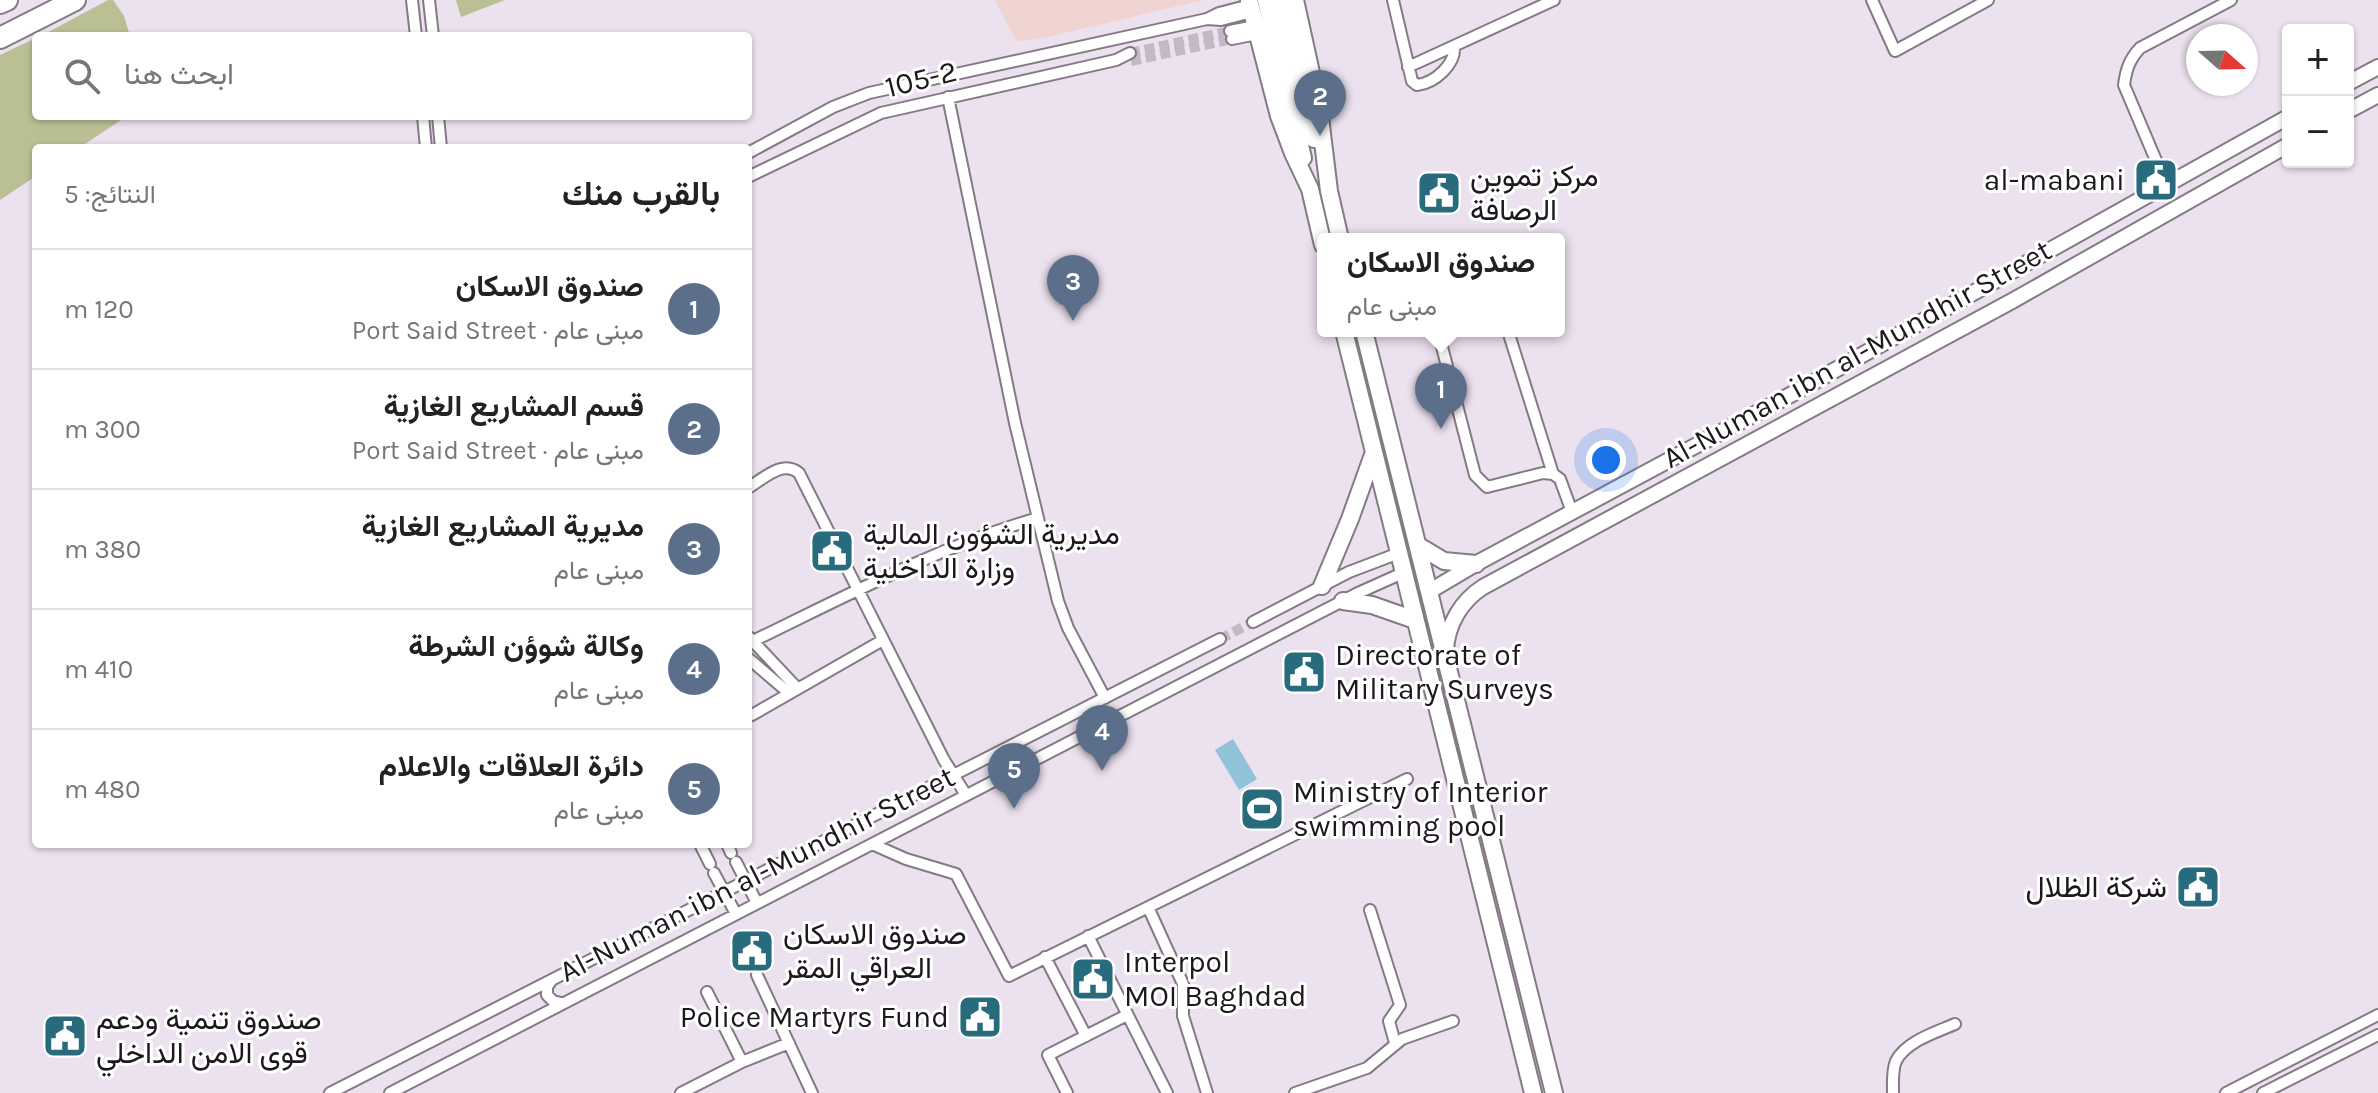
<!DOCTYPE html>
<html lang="ar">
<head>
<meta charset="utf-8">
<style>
	:root { --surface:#fff; --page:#f6f6f6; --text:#222; --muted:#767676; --line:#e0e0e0; --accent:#0f766e }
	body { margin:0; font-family:Karla,Vazirmatn,sans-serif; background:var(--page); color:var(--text); direction:rtl }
	.controls { position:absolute; right:24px; top:24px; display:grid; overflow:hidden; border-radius:8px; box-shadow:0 2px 6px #0004 }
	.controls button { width:72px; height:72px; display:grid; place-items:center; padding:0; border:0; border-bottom:2px solid var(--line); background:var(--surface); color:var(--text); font:40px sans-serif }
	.compass { position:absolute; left:2186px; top:24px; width:72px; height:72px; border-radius:50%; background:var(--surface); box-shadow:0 2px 6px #0004; rotate:110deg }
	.you { position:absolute; left:1606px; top:460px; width:28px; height:28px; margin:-20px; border:6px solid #fff; border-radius:50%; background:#1a73e8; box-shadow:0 0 0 12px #1a73e833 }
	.badge { display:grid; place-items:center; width:52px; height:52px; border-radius:50%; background:var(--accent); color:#fff; font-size:26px; font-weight:700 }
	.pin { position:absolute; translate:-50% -66px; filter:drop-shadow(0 2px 4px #0008) }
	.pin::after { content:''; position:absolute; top:42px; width:28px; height:24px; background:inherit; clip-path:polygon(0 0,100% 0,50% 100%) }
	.popup { position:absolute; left:1317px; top:233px; width:248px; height:104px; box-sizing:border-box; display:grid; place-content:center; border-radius:8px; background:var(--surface); filter:drop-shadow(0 2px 6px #0005); font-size:26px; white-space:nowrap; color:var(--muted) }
	.popup b { font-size:30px; color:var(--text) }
	.popup::after { content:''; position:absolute; left:50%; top:100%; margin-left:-16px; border:16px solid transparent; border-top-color:var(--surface) }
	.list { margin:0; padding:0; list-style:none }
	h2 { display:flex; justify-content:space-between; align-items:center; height:104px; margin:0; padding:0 32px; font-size:34px }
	h2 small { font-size:26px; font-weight:400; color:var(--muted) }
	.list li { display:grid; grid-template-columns:52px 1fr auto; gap:24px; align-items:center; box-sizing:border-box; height:120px; padding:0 32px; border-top:2px solid var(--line) }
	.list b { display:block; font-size:30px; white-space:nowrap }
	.list p { margin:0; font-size:26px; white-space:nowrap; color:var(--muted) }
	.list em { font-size:26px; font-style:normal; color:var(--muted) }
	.icon { flex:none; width:44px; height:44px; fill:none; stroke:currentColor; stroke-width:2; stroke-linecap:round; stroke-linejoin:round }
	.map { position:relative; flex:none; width:2378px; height:1093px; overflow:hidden; direction:ltr }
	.search { position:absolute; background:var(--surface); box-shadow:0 2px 6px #0004; left:32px; top:32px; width:720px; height:88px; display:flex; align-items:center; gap:20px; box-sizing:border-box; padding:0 28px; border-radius:8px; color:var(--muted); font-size:30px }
	.panel { position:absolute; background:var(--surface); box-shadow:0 2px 6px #0004; left:32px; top:144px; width:720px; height:704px; border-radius:8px; direction:rtl }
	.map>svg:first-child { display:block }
</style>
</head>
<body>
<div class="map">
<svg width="2378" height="1093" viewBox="0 0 2378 1093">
	<rect width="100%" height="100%" fill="#ece1ee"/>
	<path fill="#efd4d1" d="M995,0H1203L1044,38L1016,41Z"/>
	<path fill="#babf94" d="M108,0H113L124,16L130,36H41Z
		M456,0H505L461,17Z
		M36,38V116H127L79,148H36V176L0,200V55Z"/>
	<path fill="#90c3d9" d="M1233,739L1257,779L1239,790L1215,750Z"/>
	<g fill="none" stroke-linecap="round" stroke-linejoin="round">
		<path stroke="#c2b9c4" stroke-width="10" stroke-dasharray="10 5" stroke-linecap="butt" d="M1130,53L1230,31
			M1131,61L1232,39
			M1220,639L1253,622"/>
		<g stroke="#847a85" stroke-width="14">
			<path id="minor" d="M412,0L416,36
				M429,0L433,36
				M1393,0L1412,81L1417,85C1435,83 1456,64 1454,46
				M1872,0L1895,51L1988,0
				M1207,19L1221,20L1252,12
				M1230,31L1255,26
				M1232,39L1257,34
				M1408,67L1554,0
				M948,97L1015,423L1058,601L1068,628L1105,698
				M423,116L426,148
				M438,116L441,148
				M748,153L833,107L869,93L1207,19L1219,13L1250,5
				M748,177L881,113L1116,60L1130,53
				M2166,184L2124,85C2126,70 2129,60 2140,48L2231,0
				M1442,331L1441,343L1475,475L1487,487L1543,473L1553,474
				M1508,331L1553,474L1560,479L1572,512
				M748,488C763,479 783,459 799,473L944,760L966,795
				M1253,622L1349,572L1399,553
				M749,637L797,688
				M753,641C846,596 938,547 1038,518
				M748,658L789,693
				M752,715L883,640
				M700,844L710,864
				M727,844L731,853
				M872,844L906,859L956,874L1009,976L1407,779
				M736,862L757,903
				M714,873L736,914
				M1148,907L1183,984V1016L1207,1093
				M1370,910L1400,1005L1389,1021L1395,1043
				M1088,936L1167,1093
				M1045,957L1086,1036
				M757,975L812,1093
				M551,981L547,987V995L553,1001L561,1003
				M707,992L742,1062
				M330,1093L1220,639
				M390,1093L1358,593L1405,572
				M681,1093L742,1062L789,1043
				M1067,1093L1048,1055L1127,1015
				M1295,1093L1367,1068L1402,1039L1453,1021
				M1893,1093C1893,1084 1892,1070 1896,1061C1906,1041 1937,1032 1955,1024
				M2226,1093L2378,1015
				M2263,1093L2378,1035"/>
		</g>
		<g stroke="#847a85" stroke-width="18">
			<path id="tertiary" d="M2348,83L2378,67
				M2348,111L2378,95
				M1430,591L1479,562L1794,393L2288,117
				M1446,651C1447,625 1461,601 1483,587L2012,301L2288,145"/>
		</g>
		<g stroke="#847a85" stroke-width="20">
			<path id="primary" d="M1249,0L1279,116L1293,153L1310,189L1323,245
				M1266,0L1303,158
				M1280,0L1314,139
				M1295,0L1319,109L1329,191L1340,239
				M1344,331L1533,1093
				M1364,331L1554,1093
				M1419,546L1444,561L1476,564
				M1322,586L1350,519L1374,452
				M1343,601L1372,605L1415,620"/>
		</g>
		<g stroke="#847a85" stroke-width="24">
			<path id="motorway" d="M0,3L7,0
				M0,38L75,0"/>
		</g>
		<use href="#minor" stroke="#fff" stroke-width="10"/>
		<use href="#tertiary" stroke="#fff" stroke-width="14"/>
		<use href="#primary" stroke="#fff" stroke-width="16"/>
		<use href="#motorway" stroke="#fff" stroke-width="20"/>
	</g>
	<defs>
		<g id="civic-square" transform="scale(2.3)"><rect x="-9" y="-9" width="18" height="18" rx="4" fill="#286b7d" stroke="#fff"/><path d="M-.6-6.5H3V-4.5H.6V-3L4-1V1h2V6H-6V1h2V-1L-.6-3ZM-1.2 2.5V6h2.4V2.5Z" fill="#fff"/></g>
		<g id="stadium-square" transform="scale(2.3)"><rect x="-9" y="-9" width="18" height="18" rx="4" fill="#286b7d" stroke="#fff"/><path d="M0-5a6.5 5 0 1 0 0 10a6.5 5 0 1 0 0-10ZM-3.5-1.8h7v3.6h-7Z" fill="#fff"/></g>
	</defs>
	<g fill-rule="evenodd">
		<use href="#civic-square" x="2156" y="180"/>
		<use href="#civic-square" x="1439" y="193"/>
		<use href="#civic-square" x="832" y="551"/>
		<use href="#civic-square" x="1304" y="672"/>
		<use href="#stadium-square" x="1262" y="809"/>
		<use href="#civic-square" x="2198" y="887"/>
		<use href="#civic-square" x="752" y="951"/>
		<use href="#civic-square" x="1093" y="979"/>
		<use href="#civic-square" x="980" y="1017"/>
		<use href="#civic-square" x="65" y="1036"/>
	</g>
	<g text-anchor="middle" stroke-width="6" stroke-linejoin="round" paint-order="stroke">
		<g font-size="30" fill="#1c181d" stroke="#fff">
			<text transform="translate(921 79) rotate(-14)" y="10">105-2</text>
			<text transform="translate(1857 354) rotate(-29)" y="10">Al-Numan ibn al-Mundhir Street</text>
			<text transform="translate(757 874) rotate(-27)" y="10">Al-Numan ibn al-Mundhir Street</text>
		</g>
		<g font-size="30" fill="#1c181d" stroke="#fff" text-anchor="start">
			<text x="1470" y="186">مركز تموين<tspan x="1470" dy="34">الرصافة</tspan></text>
			<text x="2125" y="190" text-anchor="end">al-mabani</text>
			<text x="863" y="544">مديرية الشؤون المالية<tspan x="863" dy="34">وزارة الداخلية</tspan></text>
			<text x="1335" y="665">Directorate of<tspan x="1335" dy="34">Military Surveys</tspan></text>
			<text x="1293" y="802">Ministry of Interior<tspan x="1293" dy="34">swimming pool</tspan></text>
			<text x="2167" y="897" text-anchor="end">شركة الظلال</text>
			<text x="783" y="944">صندوق الاسكان<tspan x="783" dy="34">العراقي المقر</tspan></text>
			<text x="1124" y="972">Interpol<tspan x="1124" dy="34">MOI Baghdad</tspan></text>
			<text x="949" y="1027" text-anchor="end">Police Martyrs Fund</text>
			<text x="96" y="1029">صندوق تنمية ودعم<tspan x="96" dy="34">قوى الامن الداخلي</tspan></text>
		</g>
	</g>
</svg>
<div class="controls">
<button>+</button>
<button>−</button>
</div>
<svg class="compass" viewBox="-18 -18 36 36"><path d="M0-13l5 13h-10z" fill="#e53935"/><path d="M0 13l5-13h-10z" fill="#767676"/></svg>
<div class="you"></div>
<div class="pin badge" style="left:1441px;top:429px;background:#5c6f8a">1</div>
<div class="popup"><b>صندوق الاسكان</b>مبنى عام</div>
<div class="pin badge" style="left:1320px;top:136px;background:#5c6f8a">2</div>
<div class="pin badge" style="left:1073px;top:321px;background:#5c6f8a">3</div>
<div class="pin badge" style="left:1102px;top:771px;background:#5c6f8a">4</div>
<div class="pin badge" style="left:1014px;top:809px;background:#5c6f8a">5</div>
<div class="search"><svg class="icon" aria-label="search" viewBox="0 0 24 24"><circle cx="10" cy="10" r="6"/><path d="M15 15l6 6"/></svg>ابحث هنا</div>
<section class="panel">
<h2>بالقرب منك<small>النتائج: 5</small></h2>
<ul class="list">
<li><span class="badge" style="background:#5c6f8a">1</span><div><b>صندوق الاسكان</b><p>مبنى عام · Port Said Street</p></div><em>120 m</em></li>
<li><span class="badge" style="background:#5c6f8a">2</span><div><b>قسم المشاريع الغازية</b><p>مبنى عام · Port Said Street</p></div><em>300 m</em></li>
<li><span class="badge" style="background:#5c6f8a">3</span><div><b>مديرية المشاريع الغازية</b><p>مبنى عام</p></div><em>380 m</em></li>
<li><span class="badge" style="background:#5c6f8a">4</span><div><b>وكالة شوؤن الشرطة</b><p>مبنى عام</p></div><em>410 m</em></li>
<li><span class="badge" style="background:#5c6f8a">5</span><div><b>دائرة العلاقات والاعلام</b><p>مبنى عام</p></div><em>480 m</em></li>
</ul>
</section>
</div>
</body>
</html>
